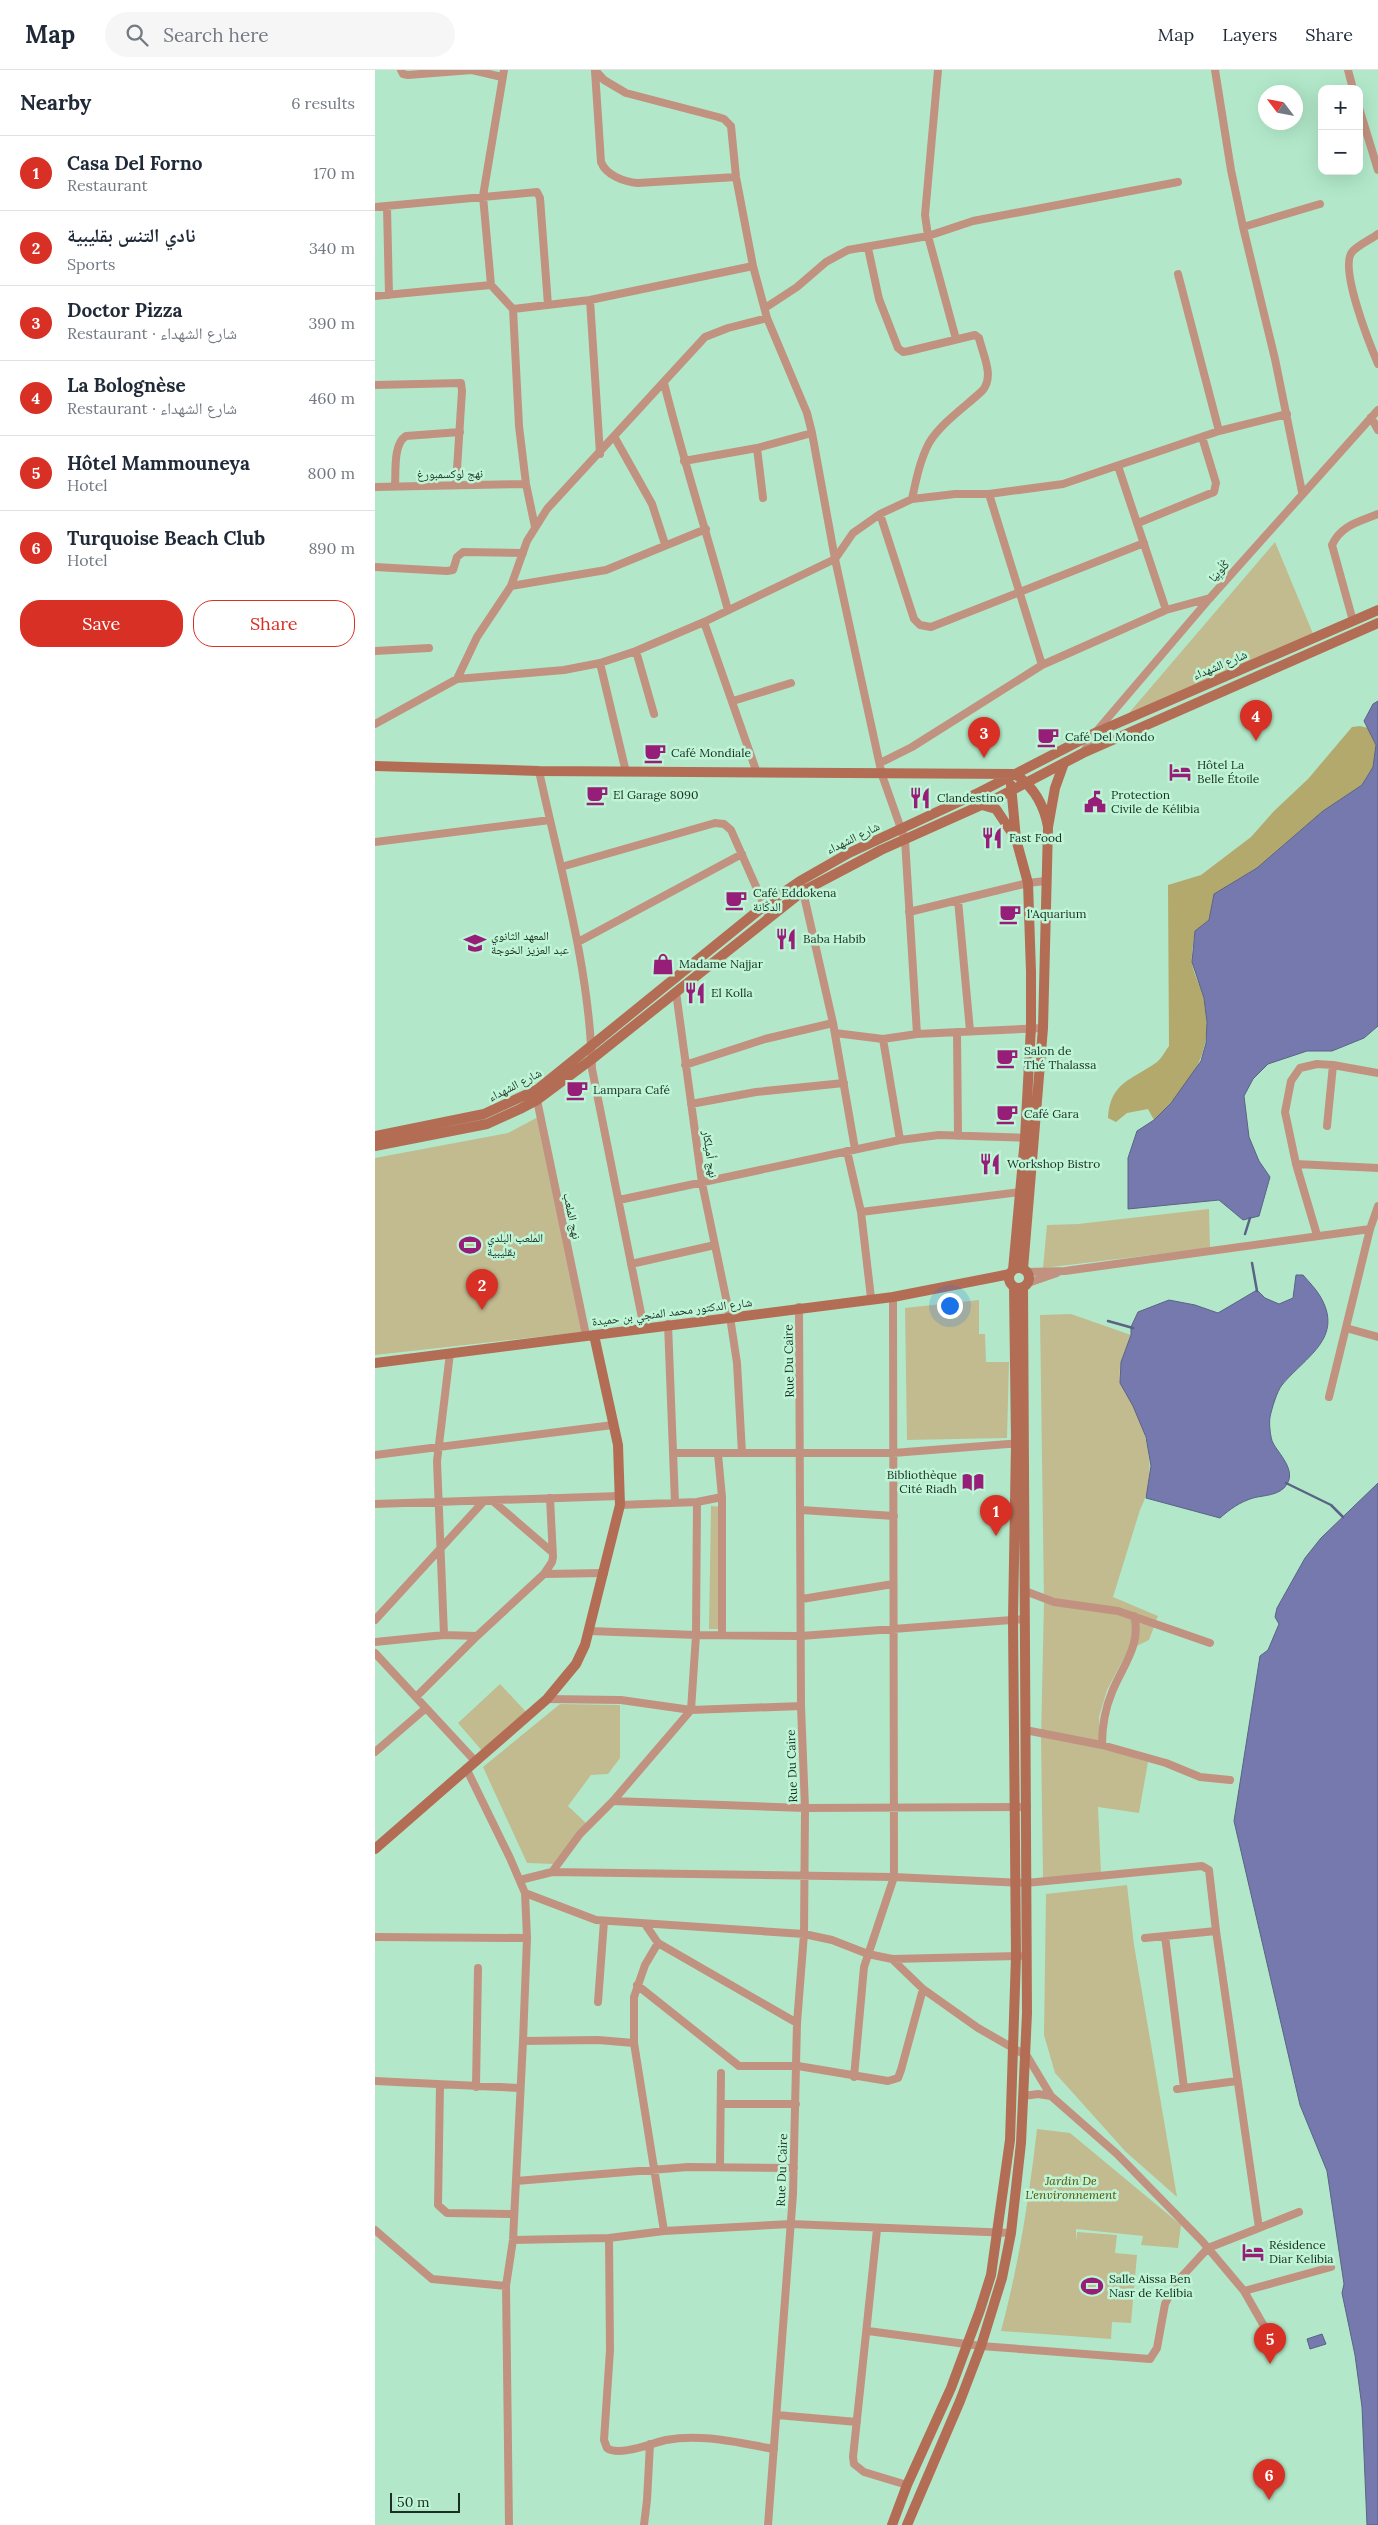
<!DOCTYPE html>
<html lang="en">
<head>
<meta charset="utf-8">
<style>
	:root { --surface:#fff; --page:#f6f6f7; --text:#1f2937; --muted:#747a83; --line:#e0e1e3; --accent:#d93025 }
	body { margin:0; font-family:Lora,"Noto Naskh Arabic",serif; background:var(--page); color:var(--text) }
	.controls { position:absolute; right:15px; top:15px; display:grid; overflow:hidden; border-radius:10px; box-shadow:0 5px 20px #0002 }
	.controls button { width:45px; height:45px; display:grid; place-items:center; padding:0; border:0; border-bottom:1px solid var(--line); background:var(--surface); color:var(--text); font:25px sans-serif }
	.compass { position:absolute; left:883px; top:15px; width:45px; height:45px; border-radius:50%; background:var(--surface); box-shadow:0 5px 20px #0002; rotate:302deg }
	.scale { position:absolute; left:15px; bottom:12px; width:70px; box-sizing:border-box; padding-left:5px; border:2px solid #1a2f24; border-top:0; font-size:14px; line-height:18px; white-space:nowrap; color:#1a2f24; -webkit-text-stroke:4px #bff5d6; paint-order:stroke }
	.you { position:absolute; left:574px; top:1235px; width:18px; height:18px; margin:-12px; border:4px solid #fff; border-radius:50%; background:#1a73e8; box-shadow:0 0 0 8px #1a73e833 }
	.badge { display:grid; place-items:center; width:32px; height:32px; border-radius:50%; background:var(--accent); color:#fff; font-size:16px; font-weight:700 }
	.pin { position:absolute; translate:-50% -41px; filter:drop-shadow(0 1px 2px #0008) }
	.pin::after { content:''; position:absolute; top:26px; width:18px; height:15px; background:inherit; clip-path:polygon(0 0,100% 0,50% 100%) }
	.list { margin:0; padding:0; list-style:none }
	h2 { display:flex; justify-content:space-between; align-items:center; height:65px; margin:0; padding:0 20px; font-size:21px }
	h2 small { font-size:16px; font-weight:400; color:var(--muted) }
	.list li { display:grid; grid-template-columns:32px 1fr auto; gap:15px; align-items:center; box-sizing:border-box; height:75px; padding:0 20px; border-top:1px solid var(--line) }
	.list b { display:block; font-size:19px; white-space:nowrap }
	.list p { margin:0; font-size:16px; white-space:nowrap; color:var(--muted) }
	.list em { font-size:16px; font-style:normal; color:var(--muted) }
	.actions { display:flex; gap:10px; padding:15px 20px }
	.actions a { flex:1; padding:11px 0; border:1px solid var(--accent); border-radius:20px; text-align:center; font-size:18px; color:var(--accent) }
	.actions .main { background:var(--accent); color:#fff }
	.icon { flex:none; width:28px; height:28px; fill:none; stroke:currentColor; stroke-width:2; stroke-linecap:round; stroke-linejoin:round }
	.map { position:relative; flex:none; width:1003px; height:2455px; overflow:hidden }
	header { display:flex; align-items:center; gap:30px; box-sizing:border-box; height:70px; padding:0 25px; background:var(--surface); border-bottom:1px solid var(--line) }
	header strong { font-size:24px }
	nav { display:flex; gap:28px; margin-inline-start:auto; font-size:18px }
	.search { width:350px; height:45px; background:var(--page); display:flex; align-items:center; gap:12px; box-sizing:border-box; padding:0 18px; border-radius:28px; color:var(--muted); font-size:19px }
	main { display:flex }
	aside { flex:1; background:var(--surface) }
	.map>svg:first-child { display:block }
</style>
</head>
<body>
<header>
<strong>Map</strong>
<div class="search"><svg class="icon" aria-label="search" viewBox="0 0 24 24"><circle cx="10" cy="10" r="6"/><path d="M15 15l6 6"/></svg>Search here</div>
<nav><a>Map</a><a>Layers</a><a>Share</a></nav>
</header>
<main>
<aside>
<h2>Nearby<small>6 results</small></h2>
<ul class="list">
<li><span class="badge">1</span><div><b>Casa Del Forno</b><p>Restaurant</p></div><em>170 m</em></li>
<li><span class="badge">2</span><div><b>نادي التنس بقليبية</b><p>Sports</p></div><em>340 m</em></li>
<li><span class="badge">3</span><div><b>Doctor Pizza</b><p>Restaurant · شارع الشهداء</p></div><em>390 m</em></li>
<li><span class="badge">4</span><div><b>La Bolognèse</b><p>Restaurant · شارع الشهداء</p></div><em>460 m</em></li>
<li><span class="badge">5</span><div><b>Hôtel Mammouneya</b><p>Hotel</p></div><em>800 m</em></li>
<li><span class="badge">6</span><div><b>Turquoise Beach Club</b><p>Hotel</p></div><em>890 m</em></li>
</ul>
<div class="actions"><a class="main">Save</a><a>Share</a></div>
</aside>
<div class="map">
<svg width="1003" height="2455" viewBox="0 0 1003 2455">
	<rect width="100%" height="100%" fill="#b2e8c9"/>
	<path fill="#c2bb90" d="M900,472L939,566L748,650Z
		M165,1046L208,1262L0,1285V1088L133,1063Z
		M834,1139L835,1178L668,1198L672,1155L703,1154Z
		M604,1230V1264H610L611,1292H634L632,1368L532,1370L530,1238Z
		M696,1244L756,1265C751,1279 741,1297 746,1313C748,1321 755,1329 759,1336C774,1369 782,1407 765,1440L738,1527L783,1546L774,1570L753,1580L732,1620L724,1647L726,1677L773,1692L764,1743L723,1737L726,1803L668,1808L666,1669L669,1531L665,1245Z
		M336,1436L349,1437L351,1559H334Z
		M125,1614L153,1644L108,1682L83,1653Z
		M185,1634L245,1635V1688L233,1704L216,1705L193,1736L212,1754L180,1794L152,1793L108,1697Z
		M752,1815L759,1875L802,2127L751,2082L680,2003L669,1965L671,1824Z
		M662,2059L695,2063L806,2155L803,2178L766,2175L768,2166L701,2159V2172L702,2162L742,2165L740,2183L762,2185L756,2253L737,2252L736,2269L626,2261C644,2194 654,2128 662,2059Z"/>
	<path fill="#b3a96d" d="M985,656L993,658L1001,675L998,697L987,715L948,741L882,798L839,824L834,850L820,861C819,871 816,883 817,892C818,904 826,916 829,929C840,985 816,1012 779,1050L773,1039L752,1043L741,1052L733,1048C735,1012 757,1010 782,992C787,988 790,981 794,976L793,815L826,805L876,767L898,742L933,709L977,657Z"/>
	<path fill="#7579ae" stroke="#5a6385" d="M1003,631V956L989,968L957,981H932L893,994L878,1009L869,1026L874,1067L884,1091L895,1107L884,1146L868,1150L844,1130L753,1139V1088L762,1061L779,1050L796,1033L826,991L831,973L832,952L829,928L817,892L820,861L834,850L839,824L882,798L948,741L987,715L998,697L1001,675L989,651L998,634Z
		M921,1205H928C934,1212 941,1219 945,1226C970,1268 930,1287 907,1315C902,1321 897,1338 895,1347C894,1353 895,1367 898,1373C904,1384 921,1400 912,1414C905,1426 889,1425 878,1428C865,1432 855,1439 845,1448L771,1428L776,1396L771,1367L758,1336L745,1313L746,1292L756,1265V1257L763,1242L794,1230L820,1235L843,1243L882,1220L890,1228L904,1234L918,1228Z
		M1003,1413V2455H992L987,2337L980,2285L967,2223L969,2214L952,2101L925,2035L859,1751L885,1586L893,1580L904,1554L900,1547L902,1538L930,1488L946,1468Z
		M947,2264L951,2274L935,2279L932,2269Z"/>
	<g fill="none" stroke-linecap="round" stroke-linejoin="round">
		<path stroke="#5a6385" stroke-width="2.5" d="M870,1164L875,1148
			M877,1193L882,1221
			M733,1251L758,1258
			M911,1413L956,1435L968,1447"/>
		<path stroke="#c29281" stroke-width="8" d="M26,0L28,4L33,5L97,0L127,7
			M220,0L229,10L251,23L343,47L349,49L356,56L361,107L378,196L392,248L432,343L437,363L460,489L507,705L530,770L542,964
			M563,0L550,145L553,166L581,269
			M840,0L856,100L868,157L900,289L927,422
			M973,0L978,19
			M220,1L226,92C231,105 249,112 263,113L361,107
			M984,38L1003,100
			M0,137L162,122L165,128L173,235
			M12,137L14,225
			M868,157L945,134
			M1003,164C995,170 983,175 977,182C964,198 995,275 1003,294
			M493,178L504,229L523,278L528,282L534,281L600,265L604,268C608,285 620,307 607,321C590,337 566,353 554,373C545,390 541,410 537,429
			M803,204L844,361
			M116,215L108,126L129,0
			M0,226L116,215L138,239L215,230L378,196
			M215,230L225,384
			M390,238L422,217L451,192L473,180L553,166L598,151L803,112
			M138,239L144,356L151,414L160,457
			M289,313C308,389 332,464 353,540
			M0,315L86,313L87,321L81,415
			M996,347L1003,360
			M240,368L277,434L290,474
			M382,378L388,428
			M309,391L382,378L437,363
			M743,396L791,540
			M20,416C21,401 18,374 31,366L85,362
			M0,417L151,414
			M614,424L667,595
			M505,444L539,549L545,555L556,557L769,473
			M763,453L839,422L841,413L827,367
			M0,497L72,501L78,500L82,487L88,482L148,483
			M136,516L231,500L331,459
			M978,551L957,475C966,455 984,452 1003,444
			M329,552L382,703
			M0,581L54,578
			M261,581L279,644
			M225,593L251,702
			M82,609L102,567L136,516L152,471L172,439L330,267L353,258L392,248
			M358,631L416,613
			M0,654L82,609L189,600L225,593L261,581L329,552L460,489L478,463L505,444L537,429L580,424H614L688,414L844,361L912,344
			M708,683L720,663L835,528L1003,340
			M505,693L537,677L667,595L791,540L835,528
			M164,701C185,799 215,898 217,999L269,1258
			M0,772L175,750
			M186,797L340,753L349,754L356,760L394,846
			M427,817L458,953L480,1079
			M583,830L595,961
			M534,842L653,813L670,811
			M203,872L367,784
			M301,922L327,1113L355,1247L362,1293L367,1383
			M582,962L583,1066
			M460,963L508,969L542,964L668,958
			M508,969L525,1070
			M310,995L390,969L458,953
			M162,1030L211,1265
			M316,1034L381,1022L469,1013
			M952,1056L958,995
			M472,1081L486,1142L496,1228
			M921,1094L1003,1098
			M244,1130L525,1070L564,1065L655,1068
			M486,1142L645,1122
			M942,1165L921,1094L910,1042L916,1011L925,998L942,994L958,995L1003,1003
			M256,1194L340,1175
			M652,1202L690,1201L995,1159L1003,1136
			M653,1213L682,1203
			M293,1254L300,1433
			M971,1258L1003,1267
			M954,1327L995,1159
			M298,1383H518L646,1373
			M343,1384L347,1427V1565
			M0,1385L238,1355
			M119,1432L177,1482
			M0,1434L244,1426
			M245,1435L322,1432L347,1427
			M426,1440L519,1446
			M169,1504L229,1503
			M650,1521L679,1532L743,1541L835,1573
			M427,1529L518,1514
			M0,1550L109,1431
			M214,1561L321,1565L426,1566L650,1549
			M69,1565L62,1391L75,1283
			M0,1572L69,1565L102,1566L169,1504L177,1492L178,1487L175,1428
			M0,1583L101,1692
			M41,1627L102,1566
			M172,1629L246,1630L316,1640L426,1636
			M650,1660L727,1675L791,1693L825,1707L855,1710
			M727,1675C727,1657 730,1639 737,1622C747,1597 767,1574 759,1546
			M0,1682L51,1638
			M92,1700L135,1788L150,1823L152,1868L148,1971L138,2170L131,2216L134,2455
			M238,1731L430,1738L652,1737
			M177,1802L519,1807L651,1813L827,1796L834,1800L841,1861L884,2158L833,2178L800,2214L790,2234L782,2278L775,2289L606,2276L493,2261
			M145,1810L177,1802L205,1764L238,1731L316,1640L321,1565L322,1432
			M150,1823L221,1850L429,1864L457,1870L493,1884L517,1889L645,1886
			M270,1854L283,1873L422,1953
			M790,1866L809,2018
			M0,1867L152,1868
			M770,1868L841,1861
			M283,1873L270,1895L259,1927V1973L289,2161
			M517,1889L548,1919L603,1958L652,1986L676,2026L742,2084L827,2171L869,2221L897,2270
			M262,1915L364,1996H423L513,2011L523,2008L526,2000L548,1919
			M223,1932L229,1851
			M148,1971L223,1970L259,1973
			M479,2007L489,1897L519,1807L518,1227
			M0,2011L145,2018
			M65,2015L63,2135L72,2143L139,2144
			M101,2017L103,1898
			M802,2019L862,2011
			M649,2026L663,2024L676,2026
			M346,2034H421
			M345,2096L346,2003
			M141,2111L313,2097L419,2098
			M884,2158L924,2142
			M502,2159L478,2387L479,2394L489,2402L532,2415
			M0,2160L57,2209L131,2216
			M234,2168L235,2280L229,2370L232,2378C244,2387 277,2373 291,2370C327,2363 364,2373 399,2379
			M138,2170L234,2168L289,2161L416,2154L636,2163
			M869,2221L956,2197
			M402,2345L482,2352
			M269,2455L272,2430L275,2374
			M393,2455L418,2124L422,1953L429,1864L430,1738L426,1636L424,1237"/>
		<path stroke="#b36d55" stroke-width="10" d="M0,696L164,701L640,704C659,717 669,734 673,757
			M636,715L641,769L653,813L656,902V957L650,1068L638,1200
			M607,735L621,739L639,766
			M0,1066L109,1044L163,1019L389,836L425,811L474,783L605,722L720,663L1003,540
			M0,1076L112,1054L145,1039L162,1030L217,989L428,821L506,780L620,729L708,683L1003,553
			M634 1208a10 10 0 1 1 20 0a10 10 0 1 1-20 0Z
			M648,1199L668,958L673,757L680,718L689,693
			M0,1293L518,1227L635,1204
			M0,1779L172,1629L201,1594L210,1575L245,1435L243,1375L219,1265
			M517,2455L532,2415L576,2318L605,2240L616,2205L635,2070L641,1886L638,1550L641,1373L639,1217
			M532,2455L585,2331L606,2276L627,2208L636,2163L646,2073L652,1943L648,1217"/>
	</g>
	<defs>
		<g id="cafe-bare" transform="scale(1.725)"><path d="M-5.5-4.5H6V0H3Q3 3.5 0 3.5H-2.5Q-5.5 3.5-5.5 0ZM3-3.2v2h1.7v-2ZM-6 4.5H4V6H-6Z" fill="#961e79" stroke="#bff5d6" stroke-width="2.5" paint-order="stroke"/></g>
		<g id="hotel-bare" transform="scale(1.725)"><path d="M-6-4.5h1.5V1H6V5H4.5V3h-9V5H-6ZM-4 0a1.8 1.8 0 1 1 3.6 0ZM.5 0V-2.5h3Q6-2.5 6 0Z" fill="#961e79" stroke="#bff5d6" stroke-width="2.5" paint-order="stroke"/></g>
		<g id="restaurant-bare" transform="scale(1.725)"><path d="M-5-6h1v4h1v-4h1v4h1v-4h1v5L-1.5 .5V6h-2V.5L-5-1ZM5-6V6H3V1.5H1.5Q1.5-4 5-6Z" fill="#961e79" stroke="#bff5d6" stroke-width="2.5" paint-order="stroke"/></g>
		<g id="civic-bare" transform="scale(1.725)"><path d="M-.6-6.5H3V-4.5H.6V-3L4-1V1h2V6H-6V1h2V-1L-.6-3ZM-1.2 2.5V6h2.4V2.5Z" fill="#961e79" stroke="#bff5d6" stroke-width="2.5" paint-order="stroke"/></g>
		<g id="school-bare" transform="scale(1.725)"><path d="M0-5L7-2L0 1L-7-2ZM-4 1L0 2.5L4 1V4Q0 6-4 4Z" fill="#961e79" stroke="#bff5d6" stroke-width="2.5" paint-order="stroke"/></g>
		<g id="shop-bare" transform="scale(1.725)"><path d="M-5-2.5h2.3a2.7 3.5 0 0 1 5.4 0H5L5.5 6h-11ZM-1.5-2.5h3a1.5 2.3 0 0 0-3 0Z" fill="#961e79" stroke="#bff5d6" stroke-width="2.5" paint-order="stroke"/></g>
		<g id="stadium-bare" transform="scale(1.725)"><path d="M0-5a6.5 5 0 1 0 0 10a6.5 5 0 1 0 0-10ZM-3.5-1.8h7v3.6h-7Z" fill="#961e79" stroke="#bff5d6" stroke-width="2.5" paint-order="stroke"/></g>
		<g id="library-bare" transform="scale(1.725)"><path d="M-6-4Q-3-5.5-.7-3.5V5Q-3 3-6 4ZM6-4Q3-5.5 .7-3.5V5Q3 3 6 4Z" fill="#961e79" stroke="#bff5d6" stroke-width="2.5" paint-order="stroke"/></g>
	</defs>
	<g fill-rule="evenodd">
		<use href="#cafe-bare" x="673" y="667"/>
		<use href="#cafe-bare" x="280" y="683"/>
		<use href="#hotel-bare" x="805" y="702"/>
		<use href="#cafe-bare" x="222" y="725"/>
		<use href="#restaurant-bare" x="545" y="728"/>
		<use href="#civic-bare" x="720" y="732"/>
		<use href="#restaurant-bare" x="617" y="768"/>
		<use href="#cafe-bare" x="361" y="830"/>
		<use href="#cafe-bare" x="635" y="844"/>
		<use href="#restaurant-bare" x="411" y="869"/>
		<use href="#school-bare" x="100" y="873"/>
		<use href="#shop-bare" x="288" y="894"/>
		<use href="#restaurant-bare" x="320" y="923"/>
		<use href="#cafe-bare" x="632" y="988"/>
		<use href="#cafe-bare" x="202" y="1020"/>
		<use href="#cafe-bare" x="632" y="1044"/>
		<use href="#restaurant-bare" x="615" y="1094"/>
		<use href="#stadium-bare" x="95" y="1175"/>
		<use href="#library-bare" x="598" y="1412"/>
		<use href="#hotel-bare" x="878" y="2182"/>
		<use href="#stadium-bare" x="717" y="2216"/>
	</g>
	<g text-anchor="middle" stroke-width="5" stroke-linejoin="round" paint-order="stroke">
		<g font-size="12" fill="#1a2f24" stroke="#bff5d6">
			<text transform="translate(75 404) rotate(-1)" y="4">نهج لوكسمبورغ</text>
			<text transform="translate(844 501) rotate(-48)" y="4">كْلُوبِيَا</text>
			<text transform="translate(845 595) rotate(-23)" y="4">شارع الشهداء</text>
			<text transform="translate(478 768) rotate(-26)" y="4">شارع الشهداء</text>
			<text transform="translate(140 1015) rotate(-27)" y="4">شارع الشهداء</text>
			<text transform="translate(335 1084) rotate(82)" y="4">نهج أميلكار</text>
			<text transform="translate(197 1146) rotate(78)" y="4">نهج الملعب</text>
			<text transform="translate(297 1242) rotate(-7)" y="4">شارع الدكتور محمد المنجي بن حميدة</text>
			<text transform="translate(414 1291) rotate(-91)" y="4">Rue Du Caire</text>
			<text transform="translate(417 1696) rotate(-92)" y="4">Rue Du Caire</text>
			<text transform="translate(407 2100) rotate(-88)" y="4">Rue Du Caire</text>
		</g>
		<g font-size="12" fill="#1a2f24" stroke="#bff5d6" text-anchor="start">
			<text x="690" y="671">Café Del Mondo</text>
			<text x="296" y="687">Café Mondiale</text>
			<text x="822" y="699">Hôtel La<tspan x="822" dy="14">Belle Étoile</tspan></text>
			<text x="238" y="729">El Garage 8090</text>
			<text x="736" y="729">Protection<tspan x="736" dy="14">Civile de Kélibia</tspan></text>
			<text x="562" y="732">Clandestino</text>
			<text x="634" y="772">Fast Food</text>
			<text x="378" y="827">Café Eddokena<tspan x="378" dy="14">الدكّانة</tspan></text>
			<text x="652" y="848">l'Aquarium</text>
			<text x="116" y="870">المعهد الثانوي<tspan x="116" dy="14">عبد العزيز الخوجة</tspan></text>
			<text x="428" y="873">Baba Habib</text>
			<text x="304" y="898">Madame Najjar</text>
			<text x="336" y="927">El Kolla</text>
			<text x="649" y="985">Salon de<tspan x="649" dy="14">Thé Thalassa</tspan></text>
			<text x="218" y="1024">Lampara Café</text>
			<text x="649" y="1048">Café Gara</text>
			<text x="632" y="1098">Workshop Bistro</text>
			<text x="112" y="1172">الملعب البلدي<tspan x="112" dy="14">بقليبية</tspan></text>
			<text x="582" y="1409" text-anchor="end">Bibliothèque<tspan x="582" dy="14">Cité Riadh</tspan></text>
			<text x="894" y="2179">Résidence<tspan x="894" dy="14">Diar Kelibia</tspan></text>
			<text x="734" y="2213">Salle Aissa Ben<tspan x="734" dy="14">Nasr de Kelibia</tspan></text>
		</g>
		<g font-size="12" font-style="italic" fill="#5a4e00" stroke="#bff5d6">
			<text x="696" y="2115">Jardin De<tspan x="696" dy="14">L'environnement</tspan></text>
		</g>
	</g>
</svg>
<div class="controls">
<button>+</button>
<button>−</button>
</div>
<svg class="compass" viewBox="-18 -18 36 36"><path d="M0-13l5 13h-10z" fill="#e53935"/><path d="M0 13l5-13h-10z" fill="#747a83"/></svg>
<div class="scale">50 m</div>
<div class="you"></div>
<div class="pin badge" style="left:621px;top:1466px">1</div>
<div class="pin badge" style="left:107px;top:1240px">2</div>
<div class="pin badge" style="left:609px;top:688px">3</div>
<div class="pin badge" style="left:881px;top:671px">4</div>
<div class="pin badge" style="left:895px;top:2294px">5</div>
<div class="pin badge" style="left:894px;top:2430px">6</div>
</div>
</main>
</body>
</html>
